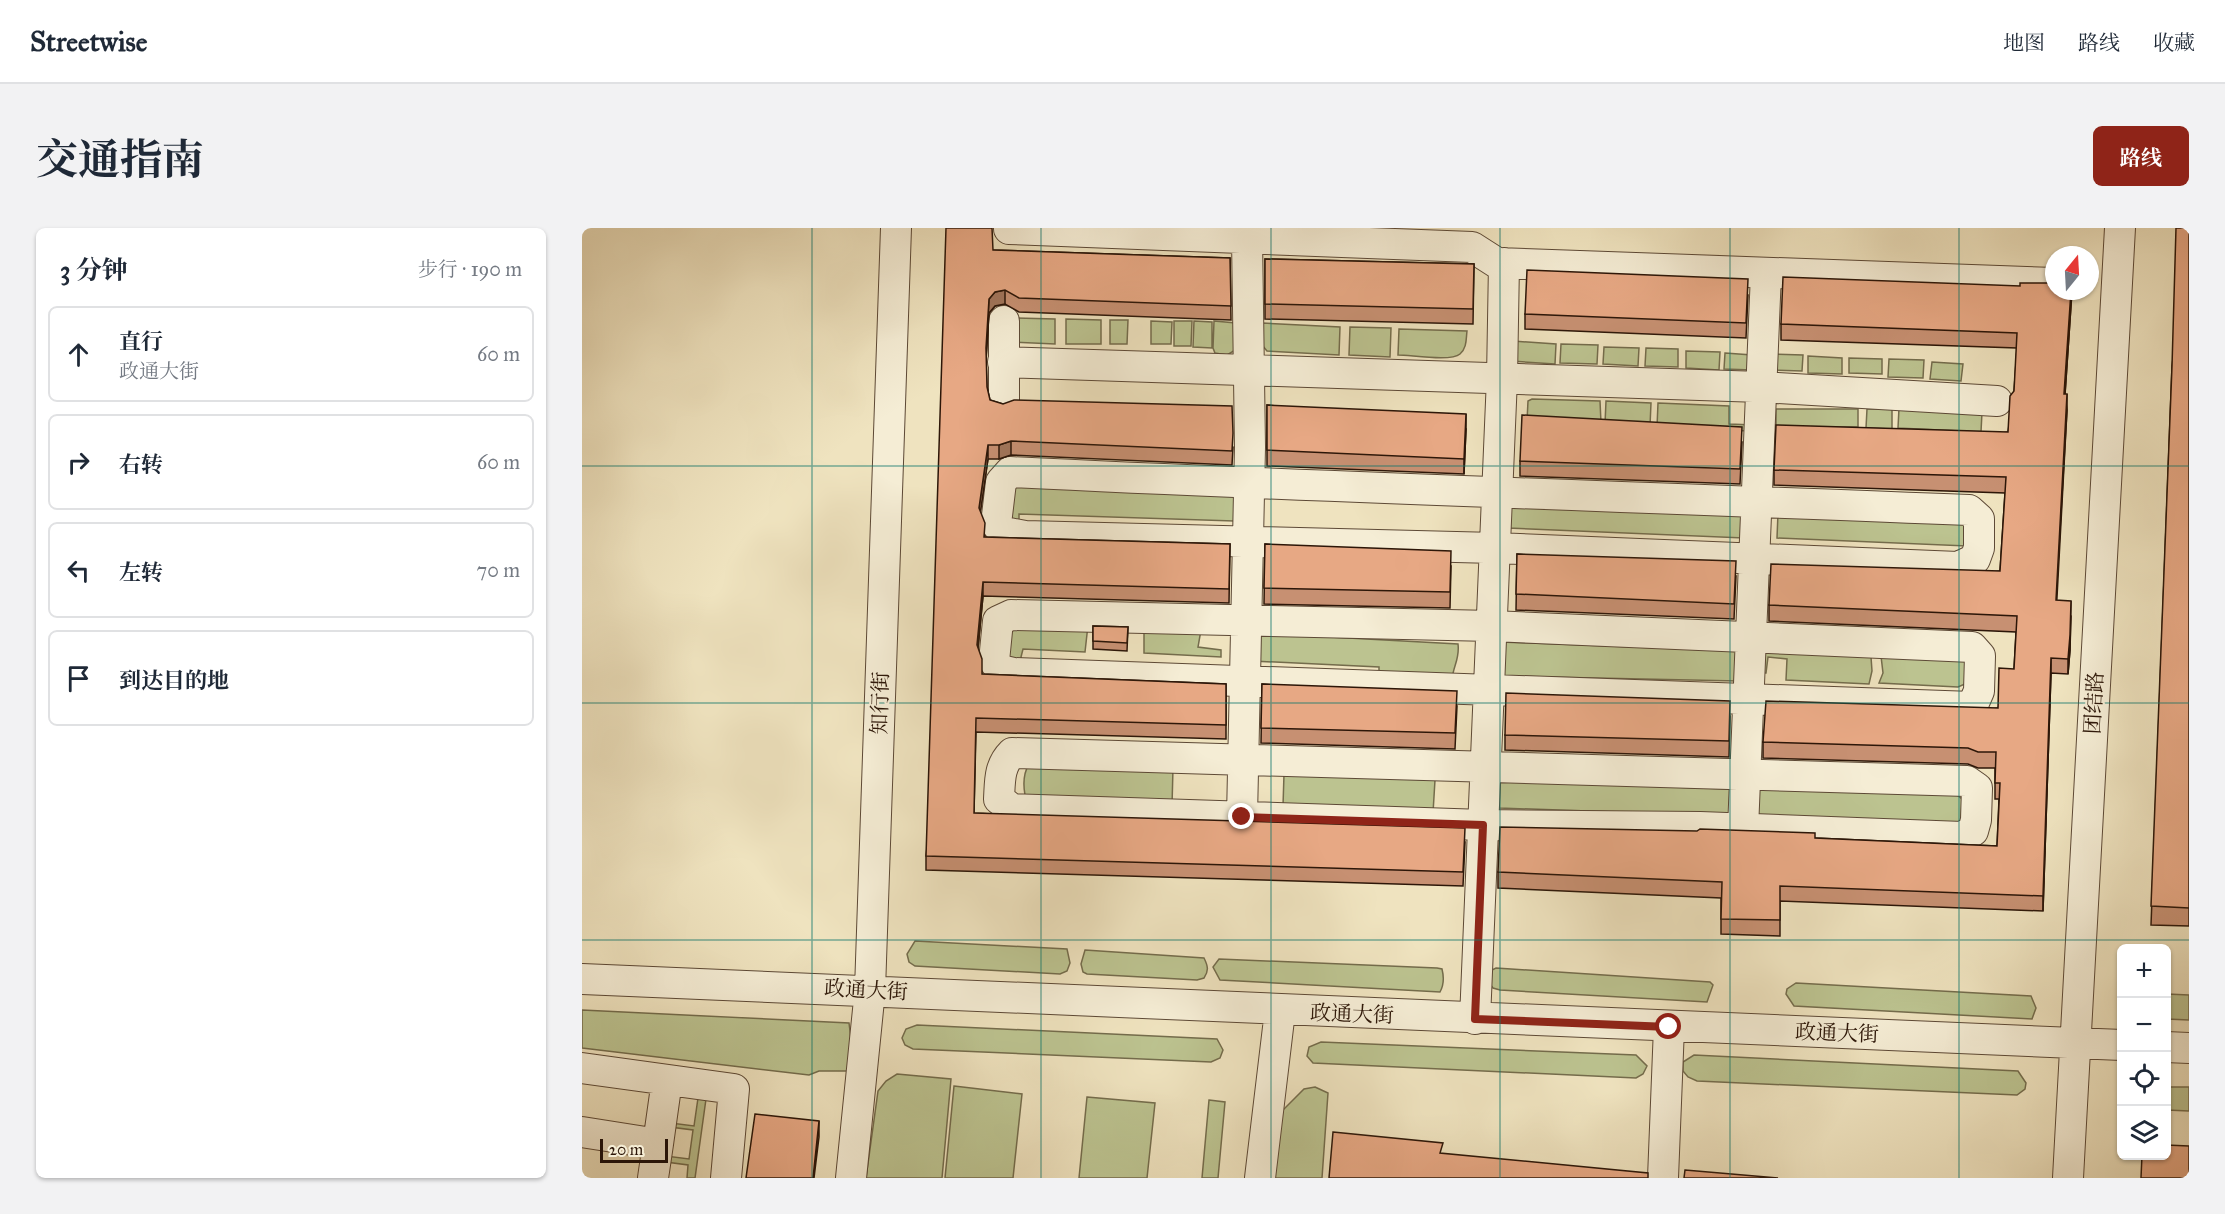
<!DOCTYPE html>
<html lang="zh">
<head>
<meta charset="utf-8">
<style>
	:root { --surface:#fff; --page:#f2f2f3; --text:#1f2937; --muted:#747a83; --line:#e0e1e3; --accent:#8f2418 }
	body { margin:0; font-family:"IM FELL Great Primer","Noto Serif SC",serif; background:var(--page); color:var(--text) }
	.controls { position:absolute; right:18px; bottom:18px; display:grid; overflow:hidden; border-radius:9px; box-shadow:0 2px 4px #0004 }
	.controls button { width:54px; height:54px; display:grid; place-items:center; padding:0; border:0; border-bottom:2px solid var(--line); background:var(--surface); color:var(--text); font:30px sans-serif }
	.compass { position:absolute; left:1463px; top:18px; width:54px; height:54px; border-radius:50%; background:var(--surface); box-shadow:0 2px 4px #0004; rotate:18deg }
	.scale { position:absolute; left:18px; bottom:15px; width:68px; box-sizing:border-box; padding-left:6px; border:3px solid #2c1608; border-top:0; font-size:16px; line-height:21px; white-space:nowrap; color:#2c1608; -webkit-text-stroke:4px #f5edd5; paint-order:stroke }
	.stop { position:absolute; width:18px; height:18px; margin:-14px; border:4px solid #8f2418; border-radius:50%; background:#fff }
	.stop.end { background:#8f2418; border-color:#fff; box-shadow:0 2px 6px #0008 }
	.list { margin:0; padding:0; list-style:none }
	h2 { display:flex; justify-content:space-between; align-items:center; height:78px; margin:0; padding:0 24px; font-size:26px }
	h2 small { font-size:20px; font-weight:400; color:var(--muted) }
	.list li { display:grid; grid-template-columns:39px 1fr auto; gap:18px; align-items:center; box-sizing:border-box; height:96px; margin:0 12px 12px; padding:0 12px; border:2px solid var(--line); border-radius:9px }
	.list b { display:block; font-size:22px; white-space:nowrap }
	.list p { margin:0; font-size:20px; white-space:nowrap; color:var(--muted) }
	.list em { font-size:20px; font-style:normal; color:var(--muted) }
	.icon { flex:none; width:33px; height:33px; fill:none; stroke:currentColor; stroke-width:2; stroke-linecap:round; stroke-linejoin:round }
	.map { position:relative; flex:none; width:1607px; height:950px; overflow:hidden; border-radius:9px }
	header { display:flex; align-items:center; gap:36px; box-sizing:border-box; height:84px; padding:0 30px; background:var(--surface); border-bottom:2px solid var(--line) }
	header strong { font-size:28px }
	nav { display:flex; gap:33px; margin-inline-start:auto; font-size:21px }
	.intro { display:flex; align-items:center; justify-content:space-between; box-sizing:border-box; height:144px; padding:0 36px }
	h1 { margin:0; font-size:42px }
	.button { padding:15px 27px; border-radius:9px; background:var(--accent); color:#fff; font-size:21px; font-weight:700 }
	main { display:flex; gap:36px; padding:0 36px }
	aside { flex:1; background:var(--surface); border-radius:9px; box-shadow:0 2px 4px #0004 }
	.map>svg:first-child { display:block }
</style>
</head>
<body>
<header>
<strong>Streetwise</strong>
<nav><a>地图</a><a>路线</a><a>收藏</a></nav>
</header>
<div class="intro"><h1>交通指南</h1><a class="button">路线</a></div>
<main>
<aside>
<h2>3 分钟<small>步行 · 190 m</small></h2>
<ul class="list">
<li><svg class="icon" aria-label="ahead" viewBox="0 0 24 24"><path d="M12 20V5M6 11l6-6 6 6"/></svg><div><b>直行</b><p>政通大街</p></div><em>60 m</em></li>
<li><svg class="icon" aria-label="right" viewBox="0 0 24 24"><path d="M7 20v-9h11M14 6l5 5-5 5"/></svg><div><b>右转</b></div><em>60 m</em></li>
<li><svg class="icon" aria-label="left" viewBox="0 0 24 24"><path d="M17 20v-9H6M10 6l-5 5 5 5"/></svg><div><b>左转</b></div><em>70 m</em></li>
<li><svg class="icon" aria-label="arrive" viewBox="0 0 24 24"><path d="M6 21V4h12l-3 4 3 4H6"/></svg><div><b>到达目的地</b></div></li>
</ul>
</aside>
<div class="map">
<svg width="1607" height="950" viewBox="0 0 1607 950">
	<rect width="100%" height="100%" fill="#efe3bf"/>
	<filter id="stains"><feTurbulence type="fractalNoise" baseFrequency=".00333" numOctaves="4"/><feColorMatrix values="0 0 0 0 .2 0 0 0 0 .09 0 0 0 0 .02 0 0 0 .5 -.17"/></filter>
	<radialGradient id="worn" r=".72"><stop offset=".6" stop-color="#630" stop-opacity="0"/><stop offset="1" stop-color="#630" stop-opacity=".3"/></radialGradient>
	<path fill="#bcc390" stroke="#746c4c" stroke-width="1.5" d="M431,90L473,91V116L431,114Z
		M484,91L519,92V116H484Z
		M528,92H546L545,116H528Z
		M569,93L590,94L589,116H569Z
		M592,93H610L609,118H592Z
		M612,93L630,94V120L611,119Z
		M632,93L654,95L655,121L645,127L633,125L631,120Z
		M680,95L758,99L757,127L685,123L680,117Z
		M768,99L809,100L808,129L767,127Z
		M817,101L885,103C884,111 885,120 878,126C869,134 829,127 816,127Z
		M931,113L974,116L973,136L929,133Z
		M979,116L1016,117L1015,136L978,135Z
		M1022,119L1057,120L1056,138L1021,136Z
		M1064,120L1096,121V139L1063,138Z
		M1104,123L1138,124L1137,142L1104,140Z
		M1143,125L1170,127V142L1142,141Z
		M1192,126L1221,127L1220,143L1191,142Z
		M1226,128L1260,130V146L1226,145Z
		M1267,130L1300,131V146L1267,145Z
		M1307,131L1342,132L1341,150L1306,149Z
		M1350,134L1381,136L1379,153L1348,151Z
		M950,171L1018,173L1019,195L945,193L946,173Z
		M1024,173L1069,175L1068,198L1023,196Z
		M1076,175L1147,178V196L1171,197L1167,203L1075,199Z
		M1317,180L1400,184L1399,204L1316,200Z
		M1194,181H1276V199H1194Z
		M1285,181H1310V201L1284,200Z
		M429,257L653,266L652,293L437,286V294L423,293Z
		M928,275L1162,283V310L926,300Z
		M1196,285L1386,293L1385,318L1195,310Z
		M506,397L503,424L441,421L439,429L441,437L422,434L420,403Z
		M562,399L619,402L616,419L639,422V429L562,425Z
		M672,405L876,416C878,431 871,438 870,452L797,445V439L670,433Z
		M919,414L1156,423V453L916,448Z
		M1178,423L1289,429L1290,443L1287,456L1204,452L1205,431L1186,429L1184,445H1177Z
		M1299,428L1389,432L1383,456L1376,459L1297,455L1301,445Z
		M447,536L591,540L590,578L443,567C441,556 441,546 447,536Z
		M702,546L853,552L851,585L701,578Z
		M918,553L1148,561L1147,588L917,580Z
		M1172,558L1375,567L1380,571L1379,599L1170,588Z
		M333,713L485,721L488,735L485,743L478,746L333,738L327,734L325,726Z
		M503,722L622,730C626,738 627,743 622,750L615,752L505,746L501,744L499,736Z
		M637,731L855,740L860,741C862,749 862,757 858,764L638,752L631,739Z
		M914,740L1128,754L1131,757L1125,774L918,762L911,760L905,752L908,743Z
		M1214,755L1449,768L1454,780L1450,791L1212,778L1204,766L1205,761Z
		M1585,766L1607,767V792L1585,791Z
		M0,782L267,795L270,819L265,843H237L227,847L0,820Z
		M335,797L635,811L641,822L638,830L629,834L331,821L323,817L320,810L324,801Z
		M739,814L1054,827L1065,838L1061,846L1054,850L731,835L725,828L727,819Z
		M1112,827L1436,843L1444,855L1443,861L1435,867L1115,853L1106,849L1101,843V834Z
		M315,846L369,851L360,950H284L296,863L304,853Z
		M372,858L440,866L431,950H363Z
		M733,859L746,865L740,950H692L700,883L722,861Z
		M1585,859H1607V883L1585,882Z
		M505,869L573,875L565,950H497Z
		M116,870L124,871L113,950H105L106,937L84,934V928L107,931L111,902L88,899L89,895L112,898Z
		M627,872L643,874L636,950H620Z"/>
	<g fill="none" stroke-linecap="round" stroke-linejoin="round">
		<g stroke="#5d4936" stroke-width="32">
			<path id="minor" d="M427,1L890,19L915,35L1472,55
				M421,134L1179,159L1415,173
				M422,173V93
				M428,244C748,260 1067,269 1387,282L1397,291V320L1393,331L1376,339L913,320L443,308L422,304L414,296L419,254Z
				M429,387L910,398L1390,419L1398,428L1397,463L1390,479L432,445L419,442L412,433L416,393Z
				M430,525L1385,553L1395,560L1394,592L1391,603L1380,609L1118,599L901,597L430,581L417,571C418,553 417,538 430,525Z
				M660,589L668,219L665,10
				M1161,601L1184,45
				M0,751L1540,817
				M893,791L920,150L922,35
				M1584,819L1607,820
				M0,840L152,861L144,950
				M0,904L76,916L85,852
				M71,950L76,916
				M269,950L288,762L314,0
				M678,950L698,783
				M1081,950L1087,799
				M1486,950L1538,0"/>
		</g>
		<use href="#minor" stroke="#f5edd5" stroke-width="30"/>
	</g>
	<path fill="#c79072" stroke="#2c1608" stroke-width="1.5" d="M1607,0V698L1569,697L1590,138Z
		M411,22L648,30L649,92L437,84L423,76L413,78L407,85L404,130L405,159L408,172L421,176L651,219L650,237L429,227L417,231H406L398,284L403,309L648,316L647,375L401,368L396,420L400,446L644,456V511L394,504L392,585L883,614L881,658L344,642V628Z
		M683,31L892,36L891,96L683,91Z
		M1472,63H1490L1483,166L1485,182L1474,372L1489,388L1488,422L1486,446L1469,445L1461,683L1198,673V708L1139,706V670L916,660V644L1233,610L1415,618L1417,571H1413V540H1396L1386,536L1181,530V514L1416,480L1432,441L1434,404L1187,393V377L1418,343L1423,265L1192,257V242L1426,204L1432,163L1435,120L1199,112V96Z
		M1166,67L1164,110L943,101V86Z
		M685,177L884,201L882,246L685,238Z
		M1160,214L1158,256L938,248V233Z
		M683,316L869,338L868,380L682,376Z
		M935,326L1154,348L1152,391L934,382Z
		M511,398L546,399L545,423L511,421Z
		M680,456L875,478L873,521L679,515Z
		M1148,488L1147,529L923,522V507Z"/>
	<path fill="#a2765c" stroke="#2c1608" stroke-width="1.5" d="M423,62V76L413,78L407,85L404,134L407,71L413,64Z
		M1489,63H1490L1482,182V166Z
		M1485,166V182L1474,388V372Z
		M884,186V201L882,246V231Z
		M429,213V227L417,231V217Z
		M406,217V231L397,294V280Z
		M401,354V368L395,431V417Z
		M1489,373L1488,422L1486,446V431Z
		M1469,430V445L1461,683V668Z
		M237,893V909L232,950H231Z"/>
	<path fill="#e7a884" stroke="#2c1608" stroke-width="1.5" d="M364,0H410L411,22L648,30L649,78L437,70L423,62L413,64L407,71L404,120L405,159L408,172L421,176L432,172L650,178L651,205L650,223L429,213L417,217H406L397,280L403,295L402,309L648,316L647,361L401,354L395,417L400,431V446L644,456V497L394,490L392,585L883,600L881,644L344,628Z
		M1594,0H1607V680L1569,678L1590,138Z
		M683,31L892,36L891,81L683,76Z
		M945,42L1166,51L1164,95L943,86Z
		M1201,49L1438,58V55H1472V63H1489L1482,166H1485L1474,372L1489,373L1488,407L1486,431L1469,430L1461,668L1198,658V692L1139,691L1140,654L916,644L918,599L1115,603L1118,601L1233,605V610L1415,618L1418,555H1413L1414,524H1396L1386,520L1181,514L1184,473L1416,480L1417,440L1432,441L1435,388L1187,377L1189,336L1418,343L1424,249L1192,242L1194,197L1426,204L1428,168L1432,163L1435,105L1199,96Z
		M685,177L884,186L882,231L685,222Z
		M940,187L1160,199L1158,241L938,233Z
		M683,316L869,323L868,364L682,360Z
		M935,326L1154,333L1152,376L934,366Z
		M511,398L546,399L545,415L511,413Z
		M680,456L875,463L873,505L679,500Z
		M924,465L1148,473L1147,513L923,507Z
		M173,886L237,893L231,950H164Z
		M751,904L861,915L858,925L1066,945V950H747Z
		M1584,917L1607,918V950H1559L1560,927H1584Z
		M1103,942L1196,950H1102Z"/>
	<g fill="none" stroke-linecap="round" stroke-linejoin="round">
		<path stroke="#8f2418" stroke-width="8" d="M660,589L901,597L893,791L1087,799"/>
	</g>
	<path fill="none" stroke="#0f766e" stroke-width="1.5" stroke-opacity="0.55" d="M230,0V950M459,0V950M689,0V950M918,0V950M1148,0V950M1377,0V950M0,238H1607M0,475H1607M0,712H1607"/>
	<g text-anchor="middle" stroke-width="4.5" stroke-linejoin="round" paint-order="stroke">
		<g font-size="21" fill="#2c1608" stroke="#f5edd5">
			<text transform="translate(298 475) rotate(-88)" y="7">知行街</text>
			<text transform="translate(1512 475) rotate(-87)" y="7">团结路</text>
			<text transform="translate(284 762) rotate(3)" y="7">政通大街</text>
			<text transform="translate(770 786) rotate(2)" y="7">政通大街</text>
			<text transform="translate(1255 805) rotate(2)" y="7">政通大街</text>
		</g>
	</g>
	<rect width="100%" height="100%" filter="url(#stains)"/>
	<rect width="100%" height="100%" fill="url(#worn)"/>
</svg>
<div class="controls">
<button>+</button>
<button>−</button>
<button><svg class="icon" aria-label="locate" viewBox="0 0 24 24"><circle cx="12" cy="12" r="6"/><path d="M12 2v4M12 18v4M2 12h4M18 12h4"/></svg></button>
<button><svg class="icon" aria-label="layers" viewBox="0 0 24 24"><path d="M12 4l9 5-9 5-9-5zM3 14l9 5 9-5"/></svg></button>
</div>
<svg class="compass" viewBox="-18 -18 36 36"><path d="M0-13l5 13h-10z" fill="#e53935"/><path d="M0 13l5-13h-10z" fill="#747a83"/></svg>
<div class="scale">20 m</div>
<div class="stop" style="left:1087px;top:799px"></div>
<div class="stop end" style="left:660px;top:589px"></div>
</div>
</main>
</body>
</html>
